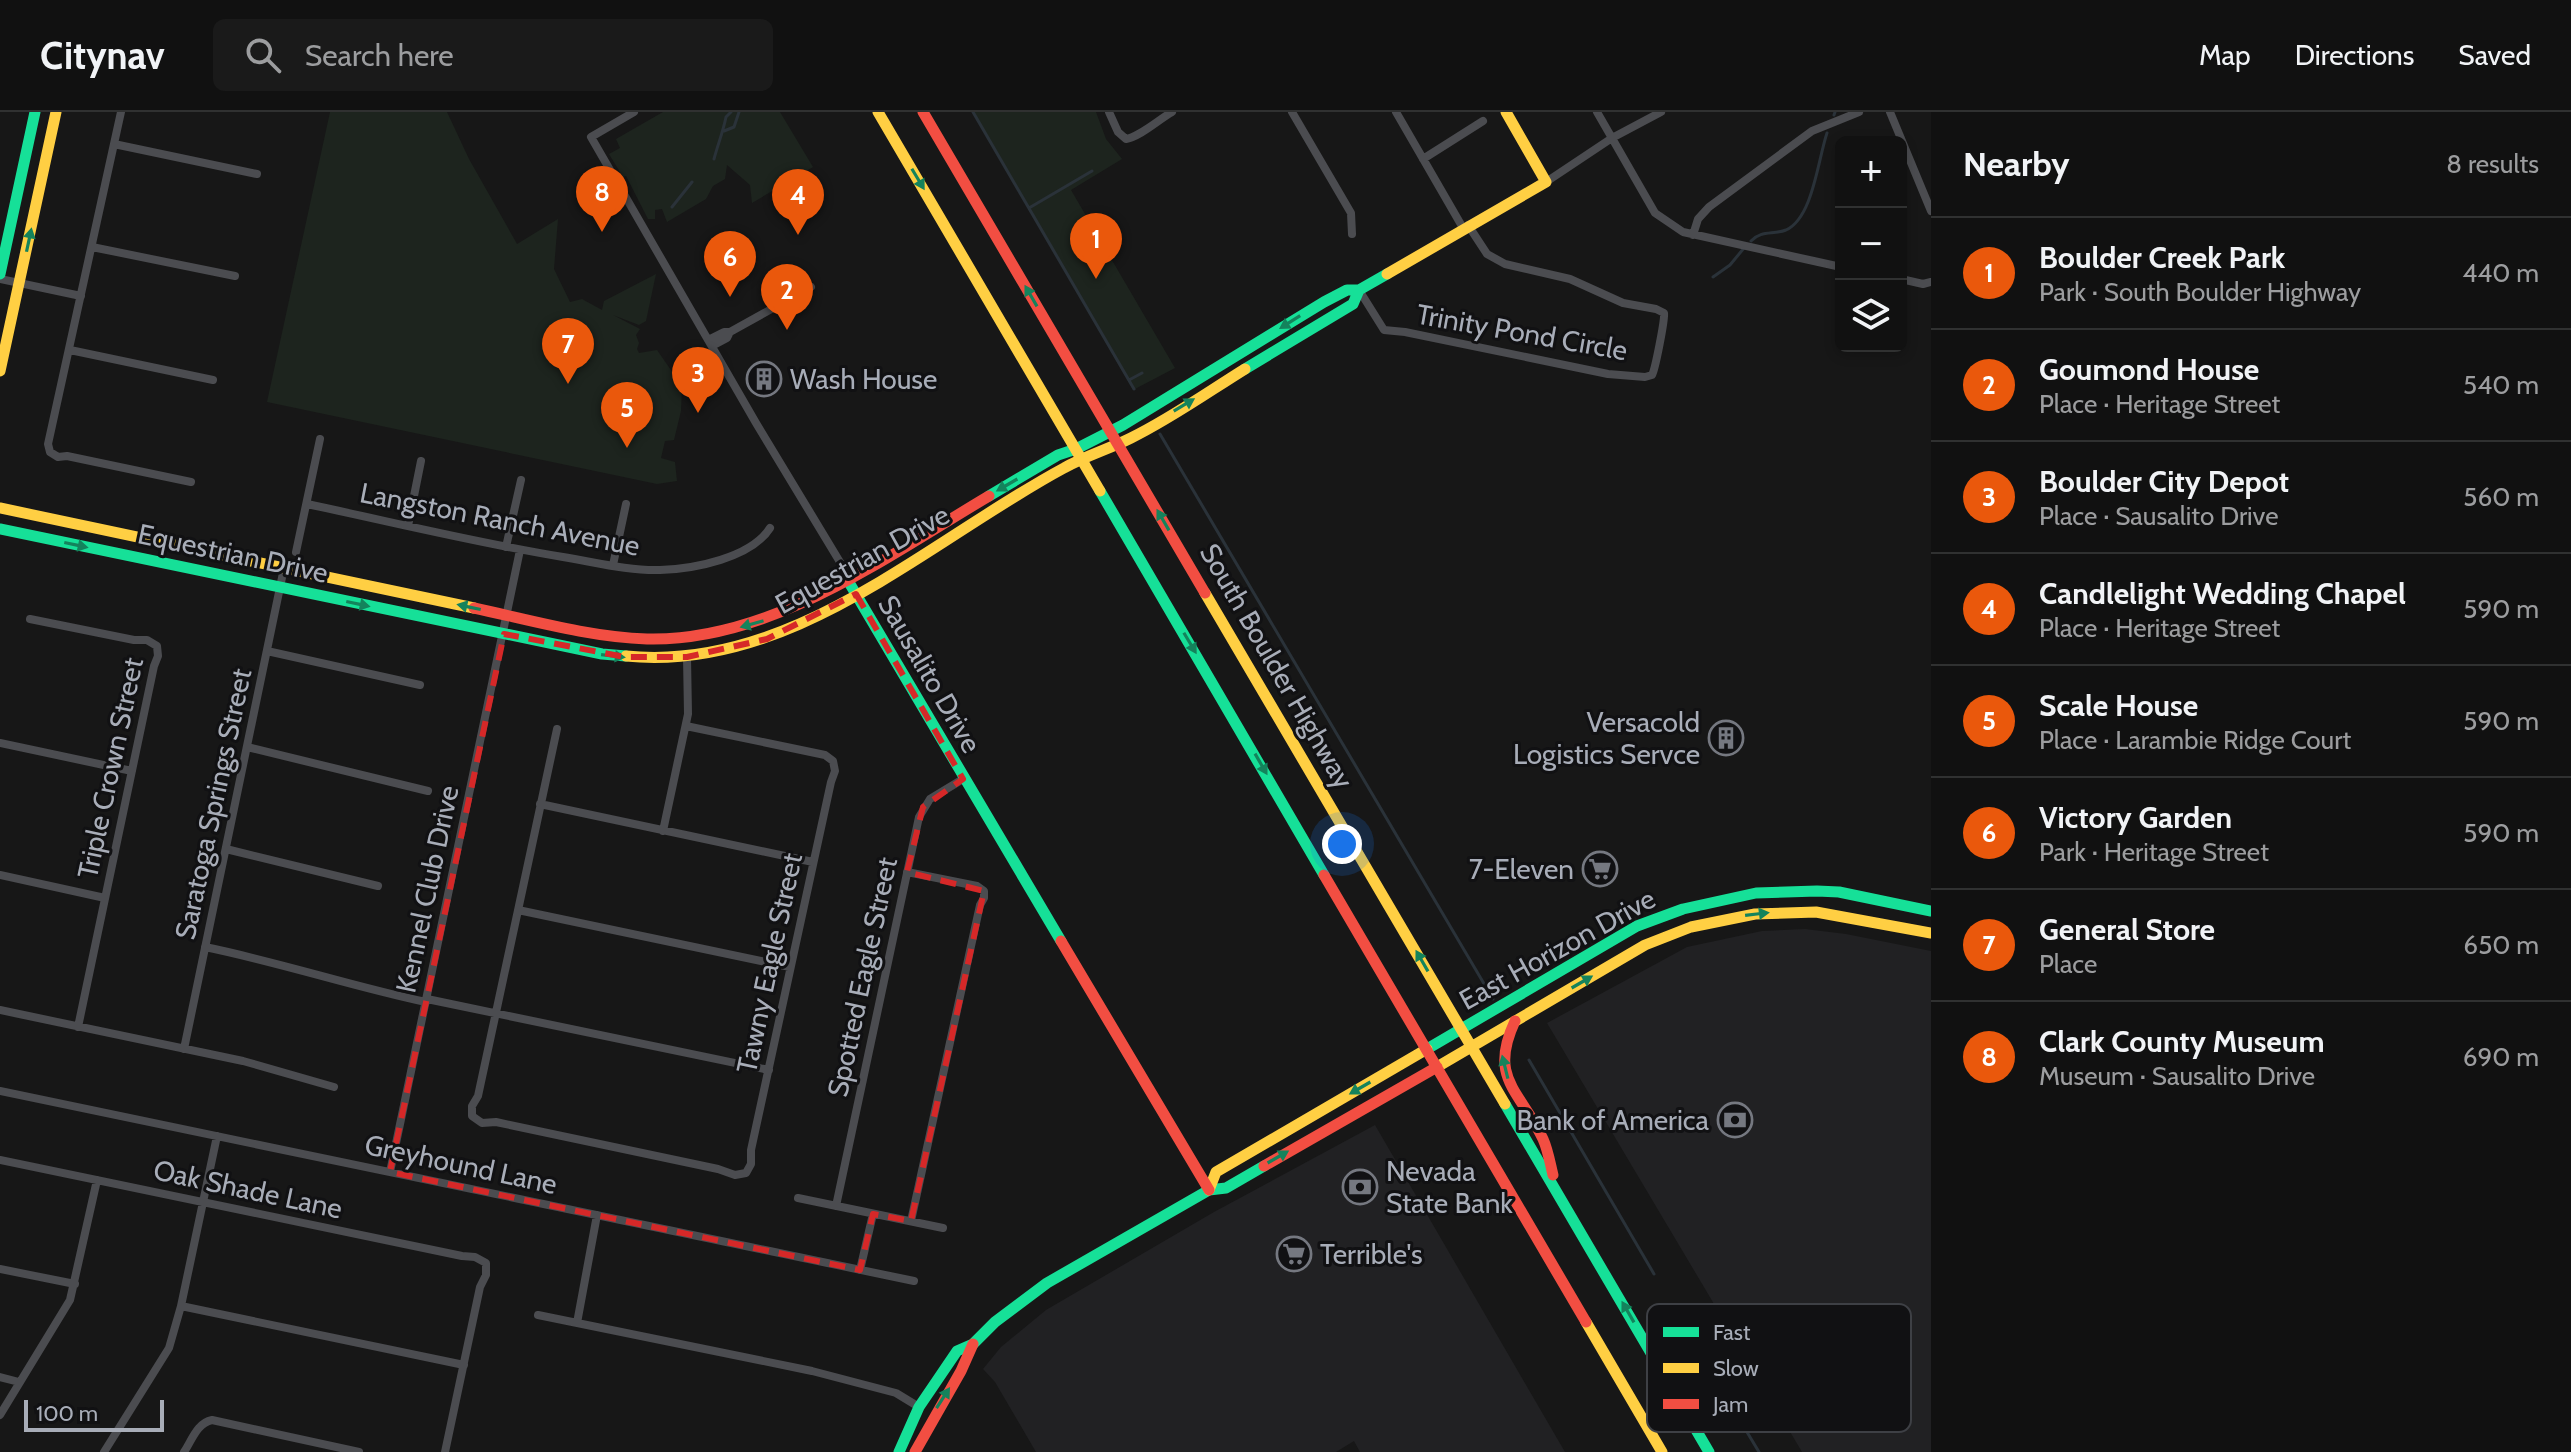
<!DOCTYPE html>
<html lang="en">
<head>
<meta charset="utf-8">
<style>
	:root { --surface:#111; --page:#1a1a1a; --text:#f1f3f6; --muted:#9c9d9f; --line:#303131; --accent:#ea580c }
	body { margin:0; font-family:Cabin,sans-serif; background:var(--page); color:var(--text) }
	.controls { position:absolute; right:24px; top:24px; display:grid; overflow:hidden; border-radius:12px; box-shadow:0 4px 12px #0003 }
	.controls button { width:72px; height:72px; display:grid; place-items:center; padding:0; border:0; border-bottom:2px solid var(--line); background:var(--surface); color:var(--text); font:40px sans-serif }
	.scale { position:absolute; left:24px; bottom:20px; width:140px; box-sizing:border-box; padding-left:8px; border:4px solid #a8adb8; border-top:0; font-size:22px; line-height:28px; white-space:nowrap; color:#a8adb8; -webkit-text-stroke:6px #111113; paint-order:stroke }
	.you { position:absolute; left:1342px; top:732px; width:28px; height:28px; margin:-20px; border:6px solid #fff; border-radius:50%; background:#1a73e8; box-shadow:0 0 0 12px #1a73e833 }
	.badge { display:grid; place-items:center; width:52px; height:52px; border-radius:50%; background:var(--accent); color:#fff; font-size:26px; font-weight:700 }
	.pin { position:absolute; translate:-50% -66px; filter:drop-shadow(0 2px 4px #0008) }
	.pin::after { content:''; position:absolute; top:42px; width:28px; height:24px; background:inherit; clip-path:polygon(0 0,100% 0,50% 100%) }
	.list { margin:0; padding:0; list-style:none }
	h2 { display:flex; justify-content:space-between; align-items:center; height:104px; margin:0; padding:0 32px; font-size:34px }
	h2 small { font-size:26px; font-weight:400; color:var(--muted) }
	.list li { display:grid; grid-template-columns:52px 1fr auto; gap:24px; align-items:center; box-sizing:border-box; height:112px; padding:0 32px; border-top:2px solid var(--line) }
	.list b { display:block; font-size:30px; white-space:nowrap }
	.list p { margin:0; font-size:26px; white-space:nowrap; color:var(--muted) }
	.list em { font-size:26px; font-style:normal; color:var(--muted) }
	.icon { flex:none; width:44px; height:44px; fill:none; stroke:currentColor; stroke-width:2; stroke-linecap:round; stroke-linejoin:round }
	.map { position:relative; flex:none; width:1931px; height:1340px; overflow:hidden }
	header { display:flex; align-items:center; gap:48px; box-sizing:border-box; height:112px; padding:0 40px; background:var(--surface); border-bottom:2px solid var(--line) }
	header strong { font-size:38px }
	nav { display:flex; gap:44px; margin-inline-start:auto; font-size:28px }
	.search { width:560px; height:72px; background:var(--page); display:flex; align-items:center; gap:20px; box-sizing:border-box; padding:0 28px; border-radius:12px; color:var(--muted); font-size:30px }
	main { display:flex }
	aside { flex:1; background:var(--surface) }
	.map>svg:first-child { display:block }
</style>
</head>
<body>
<header>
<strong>Citynav</strong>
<div class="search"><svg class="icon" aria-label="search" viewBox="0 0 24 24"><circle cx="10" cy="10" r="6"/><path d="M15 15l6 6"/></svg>Search here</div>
<nav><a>Map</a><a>Directions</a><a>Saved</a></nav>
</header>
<main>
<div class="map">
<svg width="1931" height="1340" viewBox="0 0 1931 1340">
	<rect width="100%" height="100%" fill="#171717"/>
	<path fill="#212123" d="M1805,817L1846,822L1931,839V1340H1802L1547,911L1687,835L1762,819Z
		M1375,1013L1565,1340H1360L1354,1329L1336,1340H1036L995,1270L983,1257L1001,1235L1046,1198L1214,1100Z"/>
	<path fill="#1d241e" d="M330,0H447L469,47L517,132L558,107L554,157L570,190L582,187L602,198L604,189L656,162L646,209L639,213L613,203L640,217L636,223L639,231L637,237L639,241L657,238L682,274L681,299L674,328L665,329L661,346L675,350L677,369L657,372L267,290Z
		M663,0H780L813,55L752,91L750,73L727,53L725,67L713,74L706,87L667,110L662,97L655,98V107H648L626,64L623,65L609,42L620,36L616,27Z
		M973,0H1096L1106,27L1122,47L1071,78L1175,256L1133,278Z"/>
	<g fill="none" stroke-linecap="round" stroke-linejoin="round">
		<path stroke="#2a3239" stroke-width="3" d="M973,0L1134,277
			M1834,3L1835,0
			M724,19L734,15L739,0
			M714,47C718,32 723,20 726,5L731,0
			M672,95L692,70
			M1029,96L1092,59
			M1751,129C1761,118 1773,123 1786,118C1813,106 1818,47 1827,21
			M1713,165L1730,153L1744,136
			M1129,268L1142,261
			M1160,322L1493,887
			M1529,948L1654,1162
			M1673,1197L1759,1340"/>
		<path stroke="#4b4c50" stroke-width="8" d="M121,0L48,332L50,340L58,345L67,344L191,370
			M634,0L591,25L756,311L843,455L847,467
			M1109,0L1118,20L1126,27C1141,24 1158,8 1172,0
			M1292,0L1351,101L1352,122
			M1396,0L1463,116
			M1597,0L1655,101L1683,120L1841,155
			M1890,0L1931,99
			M114,32L257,62
			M1423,47L1483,9
			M1546,70L1612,26L1661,0
			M1693,123L1698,107L1709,95L1812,19L1859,0
			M92,135L235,164
			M0,167L81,184
			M1901,167L1923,172L1931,170
			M1359,178L1384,218L1405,220L1608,262L1645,265L1652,263C1655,258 1665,208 1664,201L1656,197L1623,191L1570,167L1505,152L1487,142L1468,113
			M708,228L724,220H730
			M712,234L727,226L730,220L811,175
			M70,238L213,268
			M307,392C392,410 477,431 563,445C594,450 629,459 660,458C694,457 751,446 770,416
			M408,414L421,349
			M506,435L521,368
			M296,440L320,327
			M613,453L626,392
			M30,507L134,528H147L157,534L158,544L154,554L78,915
			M267,539L420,573
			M557,617L478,984L472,994V1004L482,1011L496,1010L718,1057L735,1063L746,1061L751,1052V1038L831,670L835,659L833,649L825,643L686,614
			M0,631L132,659
			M247,635L428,679
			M540,692L813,750
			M663,719L688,602L687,545
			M226,737L378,774
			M907,760L977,774L984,779V786L980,793L911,1109
			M0,763L105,786
			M518,798L790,855
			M205,835C279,850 351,874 426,890
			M427,887L769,958
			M0,898L243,949L334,975
			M184,937L284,456
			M0,979L914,1169
			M0,1048L462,1144L475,1145L486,1151V1163L480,1175L445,1340
			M390,1060L520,438
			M798,1086L943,1116
			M836,1094L919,705L930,687L963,667
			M0,1157L75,1172
			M860,1158L873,1102
			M181,1194L464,1253
			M538,1203L812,1259L896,1281L919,1295
			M577,1211L597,1103
			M0,1265L19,1270
			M0,1303L70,1188L97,1068
			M104,1340L169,1236L181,1194L217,1024
			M184,1340C192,1328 197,1311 212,1308L359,1340"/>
		<path stroke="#16e098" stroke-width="11" d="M0,162L35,0
			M1245,257L1353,192L1359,178
			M1100,379L1324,763
			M989,384L1058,343L1076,337L1123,313L1324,190L1347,178H1359L1387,162
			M0,417L602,542L626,544
			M847,467L1061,829
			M1427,937L1637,814L1683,797L1756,781L1817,779L1839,780L1931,799
			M1505,992L1709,1340
			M899,1340L919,1295L957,1239L973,1232L995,1210L1047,1171L1209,1078L1226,1076L1264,1054"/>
		<path stroke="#ffcf43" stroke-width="11" d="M878,0L1100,379
			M1387,162L1546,70L1506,0
			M0,259L56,0
			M0,396L474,496
			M1205,481L1505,992
			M626,544C791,561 928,429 1064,356C1085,344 1109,337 1131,326C1170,307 1208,280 1245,257
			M1437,955L1645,833L1691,815L1755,802L1816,800L1931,821
			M1209,1078L1216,1060L1427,937
			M1586,1210L1662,1340"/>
		<path stroke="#f24e42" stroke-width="11" d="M923,0L1205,481
			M474,496C530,508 589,525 647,527C771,530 886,445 989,384
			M1324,763L1586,1210
			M1061,829L1209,1078
			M1515,909C1488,967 1520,978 1543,1027C1548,1038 1550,1051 1553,1063
			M1264,1054L1437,955
			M915,1340L961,1259L973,1232"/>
	</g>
	<defs><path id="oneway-solid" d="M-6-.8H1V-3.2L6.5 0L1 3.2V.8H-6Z" transform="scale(2)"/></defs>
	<g fill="#14835c">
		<use href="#oneway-solid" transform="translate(918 67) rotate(59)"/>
		<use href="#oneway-solid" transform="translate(29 128) rotate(-78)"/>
		<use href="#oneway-solid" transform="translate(1031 184) rotate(-120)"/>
		<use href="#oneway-solid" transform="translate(1290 210) rotate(148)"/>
		<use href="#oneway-solid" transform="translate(1184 293) rotate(-31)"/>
		<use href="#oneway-solid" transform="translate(1007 373) rotate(150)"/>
		<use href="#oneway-solid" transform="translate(1163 408) rotate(-120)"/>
		<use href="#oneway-solid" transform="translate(76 433) rotate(12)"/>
		<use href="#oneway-solid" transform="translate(358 492) rotate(12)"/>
		<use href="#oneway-solid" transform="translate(469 495) rotate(-168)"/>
		<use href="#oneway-solid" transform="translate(752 512) rotate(164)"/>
		<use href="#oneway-solid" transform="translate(1190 531) rotate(59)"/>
		<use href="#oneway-solid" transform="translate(613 544) rotate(7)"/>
		<use href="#oneway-solid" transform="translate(1261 652) rotate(60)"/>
		<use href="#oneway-solid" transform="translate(1757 802) rotate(-7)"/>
		<use href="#oneway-solid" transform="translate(1422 849) rotate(-120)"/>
		<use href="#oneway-solid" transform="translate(1582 870) rotate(-30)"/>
		<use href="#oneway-solid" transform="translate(1505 955) rotate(-104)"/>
		<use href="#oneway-solid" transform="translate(1360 976) rotate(150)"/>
		<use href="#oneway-solid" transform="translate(1278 1045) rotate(-30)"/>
		<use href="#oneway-solid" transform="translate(1628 1200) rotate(-120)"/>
		<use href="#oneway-solid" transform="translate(943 1286) rotate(-57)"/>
	</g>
	<path fill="none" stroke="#d62828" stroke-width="6" stroke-dasharray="16 10" stroke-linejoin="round" d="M856,482L963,667L923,695L907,760L984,779L911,1109L873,1102L860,1158L390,1060L504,522L625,545H687L767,527Z"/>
	<defs>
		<g id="building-ring" transform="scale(1.8)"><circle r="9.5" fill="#111113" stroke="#757880" stroke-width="1.5"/><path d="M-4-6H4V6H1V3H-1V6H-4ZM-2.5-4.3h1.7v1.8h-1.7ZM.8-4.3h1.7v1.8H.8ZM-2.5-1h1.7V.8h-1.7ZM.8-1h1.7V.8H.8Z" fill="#757880"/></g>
		<g id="supermarket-ring" transform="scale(1.8)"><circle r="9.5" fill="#111113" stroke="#757880" stroke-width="1.5"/><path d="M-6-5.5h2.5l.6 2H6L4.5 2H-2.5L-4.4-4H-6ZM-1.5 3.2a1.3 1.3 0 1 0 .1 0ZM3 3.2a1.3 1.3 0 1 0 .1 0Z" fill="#757880"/></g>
		<g id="bank-ring" transform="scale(1.8)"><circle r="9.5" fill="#111113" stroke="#757880" stroke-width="1.5"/><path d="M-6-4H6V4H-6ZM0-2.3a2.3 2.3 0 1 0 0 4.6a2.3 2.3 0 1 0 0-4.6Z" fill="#757880"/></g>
	</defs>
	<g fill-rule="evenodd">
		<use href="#building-ring" x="764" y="267"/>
		<use href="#building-ring" x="1726" y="626"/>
		<use href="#supermarket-ring" x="1600" y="757"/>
		<use href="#bank-ring" x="1735" y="1008"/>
		<use href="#bank-ring" x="1360" y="1075"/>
		<use href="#supermarket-ring" x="1294" y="1142"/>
	</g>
	<g text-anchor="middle" stroke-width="6" stroke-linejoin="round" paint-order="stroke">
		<g font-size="28" fill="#a8adb8" stroke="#111113">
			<text transform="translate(1522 220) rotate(10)" y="10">Trinity Pond Circle</text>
			<text transform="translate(500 407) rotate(11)" y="10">Langston Ranch Avenue</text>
			<text transform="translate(233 441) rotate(12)" y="10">Equestrian Drive</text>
			<text transform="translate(862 447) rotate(-29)" y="10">Equestrian Drive</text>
			<text transform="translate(1277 554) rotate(60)" y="10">South Boulder Highway</text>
			<text transform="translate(930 562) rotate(60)" y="10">Sausalito Drive</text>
			<text transform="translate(110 656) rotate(-78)" y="10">Triple Crown Street</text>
			<text transform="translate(213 692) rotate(-78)" y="10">Saratoga Springs Street</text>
			<text transform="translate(427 777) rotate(-78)" y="10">Kennel Club Drive</text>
			<text transform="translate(1557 837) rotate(-29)" y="10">East Horizon Drive</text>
			<text transform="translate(769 851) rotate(-78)" y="10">Tawny Eagle Street</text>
			<text transform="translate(862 865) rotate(-78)" y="10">Spotted Eagle Street</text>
			<text transform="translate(461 1052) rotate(12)" y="10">Greyhound Lane</text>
			<text transform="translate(248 1077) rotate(12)" y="10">Oak Shade Lane</text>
		</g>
		<g font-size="28" fill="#a8adb8" stroke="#111113" text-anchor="start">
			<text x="790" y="277">Wash House</text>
			<text x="1700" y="620" text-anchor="end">Versacold<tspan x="1700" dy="32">Logistics Servce</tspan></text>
			<text x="1574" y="767" text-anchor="end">7-Eleven</text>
			<text x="1709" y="1018" text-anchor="end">Bank of America</text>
			<text x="1386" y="1069">Nevada<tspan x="1386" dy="32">State Bank</tspan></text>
			<text x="1320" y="1152">Terrible's</text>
		</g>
	</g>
	<rect x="1647" y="1192" width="264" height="128" rx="12" fill="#111113" stroke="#3e4045" stroke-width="2"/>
	<rect x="1663" y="1215" width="36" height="10" fill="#16e098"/>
	<rect x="1663" y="1251" width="36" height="10" fill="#ffcf43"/>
	<rect x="1663" y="1287" width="36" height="10" fill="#f24e42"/>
	<g font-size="22" fill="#a8adb8">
		<text x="1713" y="1228">Fast</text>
		<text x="1713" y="1264">Slow</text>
		<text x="1713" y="1300">Jam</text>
	</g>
</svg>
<div class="controls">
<button>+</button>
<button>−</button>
<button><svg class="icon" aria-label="layers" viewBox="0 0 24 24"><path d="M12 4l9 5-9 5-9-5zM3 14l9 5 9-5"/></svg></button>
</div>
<div class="scale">100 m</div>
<div class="you"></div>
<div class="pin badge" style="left:1096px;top:167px">1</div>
<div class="pin badge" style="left:787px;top:218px">2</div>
<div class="pin badge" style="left:698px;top:301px">3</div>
<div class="pin badge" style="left:798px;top:123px">4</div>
<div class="pin badge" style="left:627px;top:336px">5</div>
<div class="pin badge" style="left:730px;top:185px">6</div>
<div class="pin badge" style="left:568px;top:272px">7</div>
<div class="pin badge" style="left:602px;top:120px">8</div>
</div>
<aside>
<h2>Nearby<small>8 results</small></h2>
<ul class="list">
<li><span class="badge">1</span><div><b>Boulder Creek Park</b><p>Park · South Boulder Highway</p></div><em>440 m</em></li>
<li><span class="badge">2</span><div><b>Goumond House</b><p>Place · Heritage Street</p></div><em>540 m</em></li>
<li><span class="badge">3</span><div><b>Boulder City Depot</b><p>Place · Sausalito Drive</p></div><em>560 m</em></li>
<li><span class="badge">4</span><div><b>Candlelight Wedding Chapel</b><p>Place · Heritage Street</p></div><em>590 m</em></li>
<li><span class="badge">5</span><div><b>Scale House</b><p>Place · Larambie Ridge Court</p></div><em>590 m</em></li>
<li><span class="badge">6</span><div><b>Victory Garden</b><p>Park · Heritage Street</p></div><em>590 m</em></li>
<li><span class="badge">7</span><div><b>General Store</b><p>Place</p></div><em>650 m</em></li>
<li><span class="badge">8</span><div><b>Clark County Museum</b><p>Museum · Sausalito Drive</p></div><em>690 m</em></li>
</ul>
</aside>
</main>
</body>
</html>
